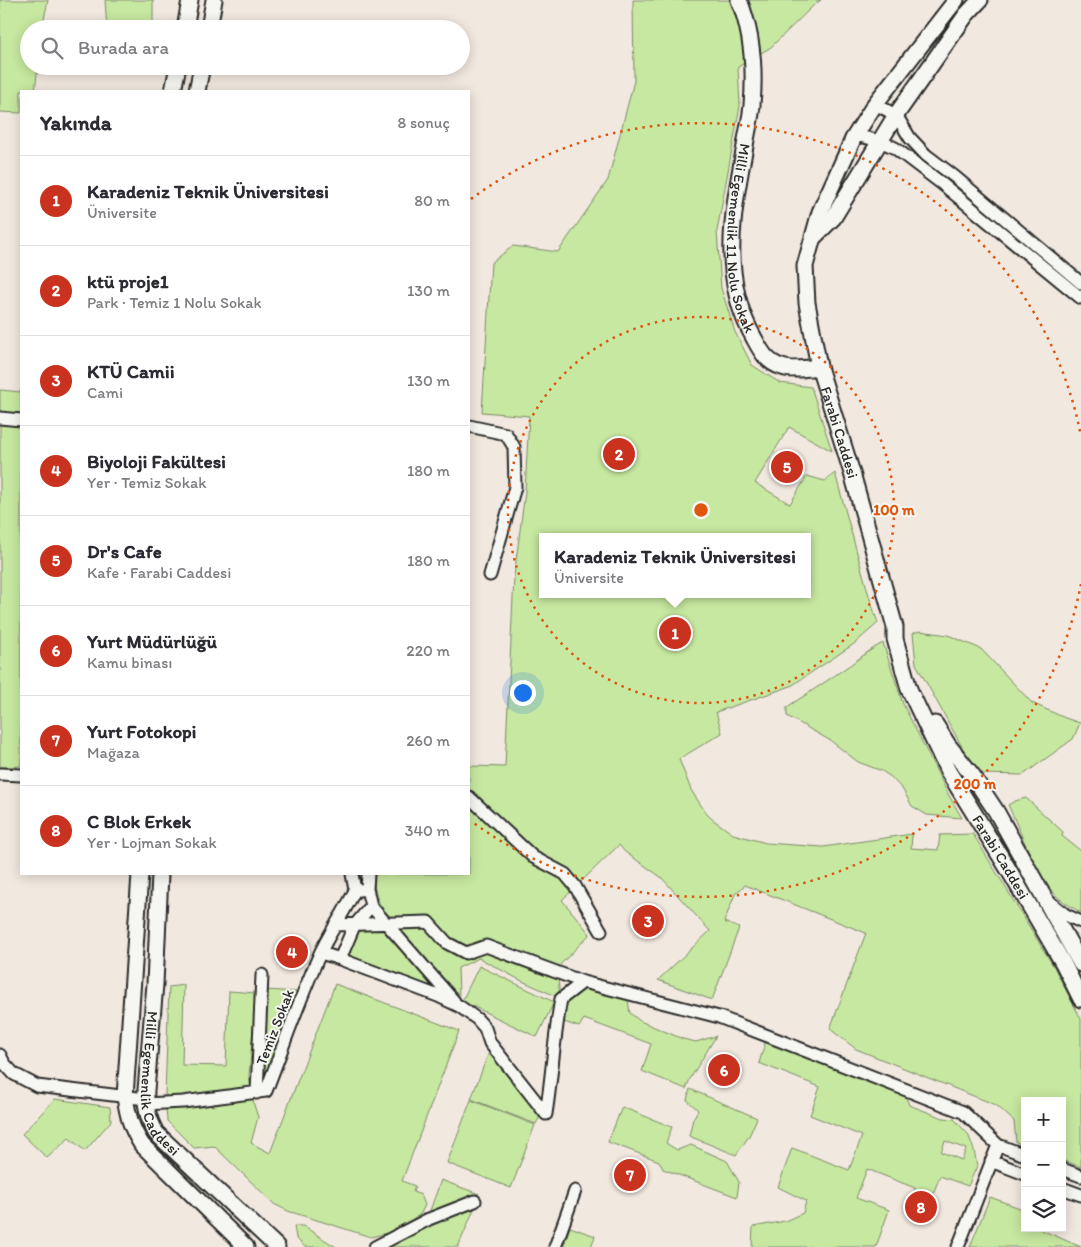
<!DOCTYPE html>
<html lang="tr">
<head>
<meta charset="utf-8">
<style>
	:root { --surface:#fff; --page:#f7f7f7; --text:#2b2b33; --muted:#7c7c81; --line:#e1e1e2; --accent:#c8321e }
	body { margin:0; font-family:Itim,sans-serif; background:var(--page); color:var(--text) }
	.controls { position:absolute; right:15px; bottom:15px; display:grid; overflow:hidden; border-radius:0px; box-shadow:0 2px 12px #0003 }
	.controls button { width:45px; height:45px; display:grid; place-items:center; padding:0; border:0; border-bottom:1px solid var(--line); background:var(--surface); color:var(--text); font:25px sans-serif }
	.you { position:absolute; left:522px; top:692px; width:18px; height:18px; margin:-12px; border:4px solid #fff; border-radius:50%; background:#1a73e8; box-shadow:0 0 0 8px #1a73e833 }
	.badge { display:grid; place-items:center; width:32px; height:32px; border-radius:50%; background:var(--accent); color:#fff; font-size:16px; font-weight:700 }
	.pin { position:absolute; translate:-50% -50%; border:2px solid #fff; box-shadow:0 1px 5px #0006 }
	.popup { position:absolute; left:539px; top:533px; width:272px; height:65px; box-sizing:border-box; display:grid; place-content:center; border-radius:0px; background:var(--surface); filter:drop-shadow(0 1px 4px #0005); font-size:16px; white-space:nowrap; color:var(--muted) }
	.popup b { font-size:19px; color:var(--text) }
	.popup::after { content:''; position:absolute; left:50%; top:100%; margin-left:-10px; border:10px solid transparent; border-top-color:var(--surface) }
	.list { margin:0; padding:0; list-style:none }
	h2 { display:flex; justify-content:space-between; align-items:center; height:65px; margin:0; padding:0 20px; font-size:21px }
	h2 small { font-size:16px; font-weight:400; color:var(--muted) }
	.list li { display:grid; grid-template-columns:32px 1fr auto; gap:15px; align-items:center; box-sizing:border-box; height:90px; padding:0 20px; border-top:1px solid var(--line) }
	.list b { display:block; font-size:19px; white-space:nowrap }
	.list p { margin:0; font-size:16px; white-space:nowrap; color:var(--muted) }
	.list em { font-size:16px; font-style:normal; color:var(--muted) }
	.icon { flex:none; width:28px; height:28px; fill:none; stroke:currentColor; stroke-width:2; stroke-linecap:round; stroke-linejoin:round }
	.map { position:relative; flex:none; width:1081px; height:1247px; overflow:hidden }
	.search { position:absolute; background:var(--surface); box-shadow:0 2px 12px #0003; left:20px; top:20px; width:450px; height:55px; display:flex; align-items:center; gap:12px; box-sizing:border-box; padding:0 18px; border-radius:28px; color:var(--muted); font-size:19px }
	.panel { position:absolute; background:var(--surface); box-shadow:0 2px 12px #0003; left:20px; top:90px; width:450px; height:785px; border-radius:0px }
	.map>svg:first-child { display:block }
</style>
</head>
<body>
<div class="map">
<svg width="1081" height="1247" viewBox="0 0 1081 1247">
	<rect width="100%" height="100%" fill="#f1e8df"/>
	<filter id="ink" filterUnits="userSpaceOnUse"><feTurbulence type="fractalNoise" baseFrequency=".02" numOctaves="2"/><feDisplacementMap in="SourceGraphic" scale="10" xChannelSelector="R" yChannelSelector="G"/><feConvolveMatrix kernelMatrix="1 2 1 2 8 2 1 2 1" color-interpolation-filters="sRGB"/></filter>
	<g filter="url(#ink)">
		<path fill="#c7e8a0" stroke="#798a66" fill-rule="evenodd" d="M0,0H48L42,29H29V66H38L35,91H21V113L0,112Z
			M105,0H153V29H107Z
			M633,0H821L815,4L771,47L738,67L740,106L717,231L721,288L735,332L752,365L780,383L811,387L832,451L789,427L755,483L790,504L807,476L825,481L835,473L869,596L878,623L854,644L791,686L716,712L722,733L679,759L691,790L706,813L712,819L733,834L766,843L823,847L912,834L911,848L938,850L940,835L973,834L1054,967L1081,1019V1167L1062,1160V1101H1025V1146L1016,1142L1014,1121L996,1105L856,1049L830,1029L866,933L745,885L735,894L724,922L739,928L712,1000L658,980L710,931L661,877L625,852L619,845L562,900L590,934L557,968L560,998L520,980L479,958L458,968L459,995L413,947L380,906L374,886L375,874H469V766L505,767L514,576L525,492L529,416L482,412L491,263L513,246L558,252L608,180L634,81ZM542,537H808V594H542Z
			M0,390L21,392V766L0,767Z
			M920,631L948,635L981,649L1032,703L1065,718L1080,723L1073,739L1023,775L981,774L966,754L916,664L913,633Z
			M883,643L903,704L948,794L962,818L927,815L912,806L903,790L891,777L882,771L858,762L831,741L787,716V707C807,694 827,681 847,667C859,659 869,650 883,643Z
			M1026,798L1063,832L1062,836L1081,851V913C1071,906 1060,901 1053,892C1035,872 1020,830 1008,805L1015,801Z
			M357,930L384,931L437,990L347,957Z
			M479,966L554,1002L537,1037L462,1001Z
			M335,984L459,1031L402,1181L415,1186L413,1192L421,1195L425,1205L420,1215L387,1233L371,1237L288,1211L274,1204L214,1146L194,1148L167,1121L165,1094L169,987L184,985L182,1065L226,1066L229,991L256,993L249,1076L254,1105L258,1117L251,1143L270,1153Z
			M584,988L628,1000L630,1013L640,1021L683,1039L696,1042L716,1036L690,1079L686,1089L642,1071L651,1044L584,1019L579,1027L561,1021L564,1004Z
			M265,990L299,992L262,1088Z
			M766,1040L905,1095L909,1105L943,1118L954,1119L968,1134L974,1150L977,1166L968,1186L940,1176L929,1204L912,1198L915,1188L867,1169L856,1198L889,1210L876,1247H752L753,1227L785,1221L803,1213L806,1201L778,1187L792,1148L849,1170L862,1136L810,1115L820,1087L759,1063ZM945,1141L966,1149L962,1160L941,1152Z
			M489,1052L540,1116L536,1124L471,1099Z
			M690,1089L757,1118L749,1136L736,1155L689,1136L693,1119L698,1110L687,1100Z
			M55,1099L110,1107L111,1121L85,1151L69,1138L47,1158L22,1134Z
			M471,1100L535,1125L511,1188L447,1163Z
			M622,1107L672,1127L666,1143L677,1150L691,1145L727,1161L739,1182L737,1197L663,1169L659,1161L608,1142Z
			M441,1180L479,1194L428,1216Z
			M990,1197L1025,1210V1228H1037L1081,1247H970Z
			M475,1207L458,1247H388L424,1226Z
			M294,1226H303L336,1247H305L296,1238Z
			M570,1227L595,1236L591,1247H563Z"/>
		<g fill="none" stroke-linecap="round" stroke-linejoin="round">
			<g stroke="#2b2b2b" stroke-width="15">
				<path id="street" d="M875,104L896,115L910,138L926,155L955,177L1081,283
					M855,135L880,141L895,148L941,183L1081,298
					M0,418L21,420
					M469,426L506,434L514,447L515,487L490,575
					M0,774L21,775
					M469,797L533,857L565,874L575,886L601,931
					M352,874L355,890
					M367,889L371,906L454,1001
					M359,890L367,889L368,874
					M1047,900L1066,915L1081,922
					M335,925L428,922L447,943L466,953L486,946L583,982
					M321,953L340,959L438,996L459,1006L477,1019L485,1028L490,1043L546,1114
					M340,959L354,926L371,906
					M0,1055L4,1063L14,1074L37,1086L146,1099
					M257,1093L262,975
					M145,1104L183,1102L266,1091C283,1047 299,1001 318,958C328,934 344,914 355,890
					M546,1114C552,1076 554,1037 561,999L583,982L719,1017L963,1112L998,1145L1025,1155
					M991,1161L1025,1174
					M1062,1169L1081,1176
					M1062,1188L1081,1195
					M375,1247L429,1219L475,1201
					M555,1247L575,1191
					M958,1247L998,1145"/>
			</g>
			<g stroke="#2b2b2b" stroke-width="19">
				<g id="secondary">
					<path id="s1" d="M739,0C752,32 755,70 752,105C751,118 747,132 745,146C733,211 719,277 754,338C761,351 766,362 782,367C792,371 808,368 819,367"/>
					<path id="s2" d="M956,0L875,104L853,139L820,212L805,266L807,303L819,367L852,473L895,627V639L909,689L948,771L1007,867L1063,963L1081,999"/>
					<path d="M185,29L190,0"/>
					<path d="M209,29L214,0"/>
					<path d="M173,91L178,66"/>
					<path d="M197,91L202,66"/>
					<path d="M815,236L833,218L896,115L966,15L980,0"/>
					<path d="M935,724L948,745L972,775L996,811L1081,964"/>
					<path d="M140,874L125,1097C128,1116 131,1128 142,1145L246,1247"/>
					<path id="s3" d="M160,874L155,984L146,1090C145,1107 148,1118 156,1133L277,1247"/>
				</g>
			</g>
			<use href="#street" stroke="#f6f6f2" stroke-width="11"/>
			<use href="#secondary" stroke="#f6f6f2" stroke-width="15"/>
		</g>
	</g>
	<g fill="none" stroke="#df570e" stroke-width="2.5" stroke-dasharray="2.5 5">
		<circle cx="701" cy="510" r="193"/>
		<path d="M1081 584A387 387 0 0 1 471 821M471 199A387 387 0 0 1 1081 436"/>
	</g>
	<g text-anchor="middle" stroke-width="4" stroke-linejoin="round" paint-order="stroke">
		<g font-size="15" fill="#2b2b2b" stroke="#f6f6f2">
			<text dy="5" stroke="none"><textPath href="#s1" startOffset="242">Milli Egemenlik 11 Nolu Sokak</textPath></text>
			<text dy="5" stroke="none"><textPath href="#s2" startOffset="480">Farabi Caddesi</textPath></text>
			<text dy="5" stroke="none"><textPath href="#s2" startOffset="938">Farabi Caddesi</textPath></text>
			<text transform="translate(275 1027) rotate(-69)" y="5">Temiz Sokak</text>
			<text dy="5" stroke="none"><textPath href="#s3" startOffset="214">Milli Egemenlik Caddesi</textPath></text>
		</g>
	</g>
	<circle cx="701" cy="510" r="8" fill="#df570e" stroke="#f6f6f2" stroke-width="2.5"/>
	<g font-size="15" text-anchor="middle" font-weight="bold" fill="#df570e" stroke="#f6f6f2" stroke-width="4" stroke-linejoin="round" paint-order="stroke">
		<text x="894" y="515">100 m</text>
		<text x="975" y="789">200 m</text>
	</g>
</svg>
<div class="controls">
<button>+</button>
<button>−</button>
<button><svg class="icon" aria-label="layers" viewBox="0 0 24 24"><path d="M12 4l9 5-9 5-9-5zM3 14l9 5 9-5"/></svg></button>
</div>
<div class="you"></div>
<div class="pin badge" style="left:675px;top:633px">1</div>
<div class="popup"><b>Karadeniz Teknik Üniversitesi</b>Üniversite</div>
<div class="pin badge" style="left:619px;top:454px">2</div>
<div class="pin badge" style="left:648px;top:921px">3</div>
<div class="pin badge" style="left:292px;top:952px">4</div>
<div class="pin badge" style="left:787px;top:467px">5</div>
<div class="pin badge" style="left:724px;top:1070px">6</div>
<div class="pin badge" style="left:630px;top:1175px">7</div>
<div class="pin badge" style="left:921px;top:1207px">8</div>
<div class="search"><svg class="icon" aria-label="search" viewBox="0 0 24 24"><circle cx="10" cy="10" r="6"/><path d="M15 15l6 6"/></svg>Burada ara</div>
<section class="panel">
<h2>Yakında<small>8 sonuç</small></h2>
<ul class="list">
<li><span class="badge">1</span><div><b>Karadeniz Teknik Üniversitesi</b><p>Üniversite</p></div><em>80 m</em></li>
<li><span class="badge">2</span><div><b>ktü proje1</b><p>Park · Temiz 1 Nolu Sokak</p></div><em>130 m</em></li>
<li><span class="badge">3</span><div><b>KTÜ Camii</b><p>Cami</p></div><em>130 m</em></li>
<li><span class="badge">4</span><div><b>Biyoloji Fakültesi</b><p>Yer · Temiz Sokak</p></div><em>180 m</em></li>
<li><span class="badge">5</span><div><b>Dr's Cafe</b><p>Kafe · Farabi Caddesi</p></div><em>180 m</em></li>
<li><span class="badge">6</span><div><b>Yurt Müdürlüğü</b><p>Kamu binası</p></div><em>220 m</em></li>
<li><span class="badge">7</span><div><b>Yurt Fotokopi</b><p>Mağaza</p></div><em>260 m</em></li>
<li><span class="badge">8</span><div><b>C Blok Erkek</b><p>Yer · Lojman Sokak</p></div><em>340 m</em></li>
</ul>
</section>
</div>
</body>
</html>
